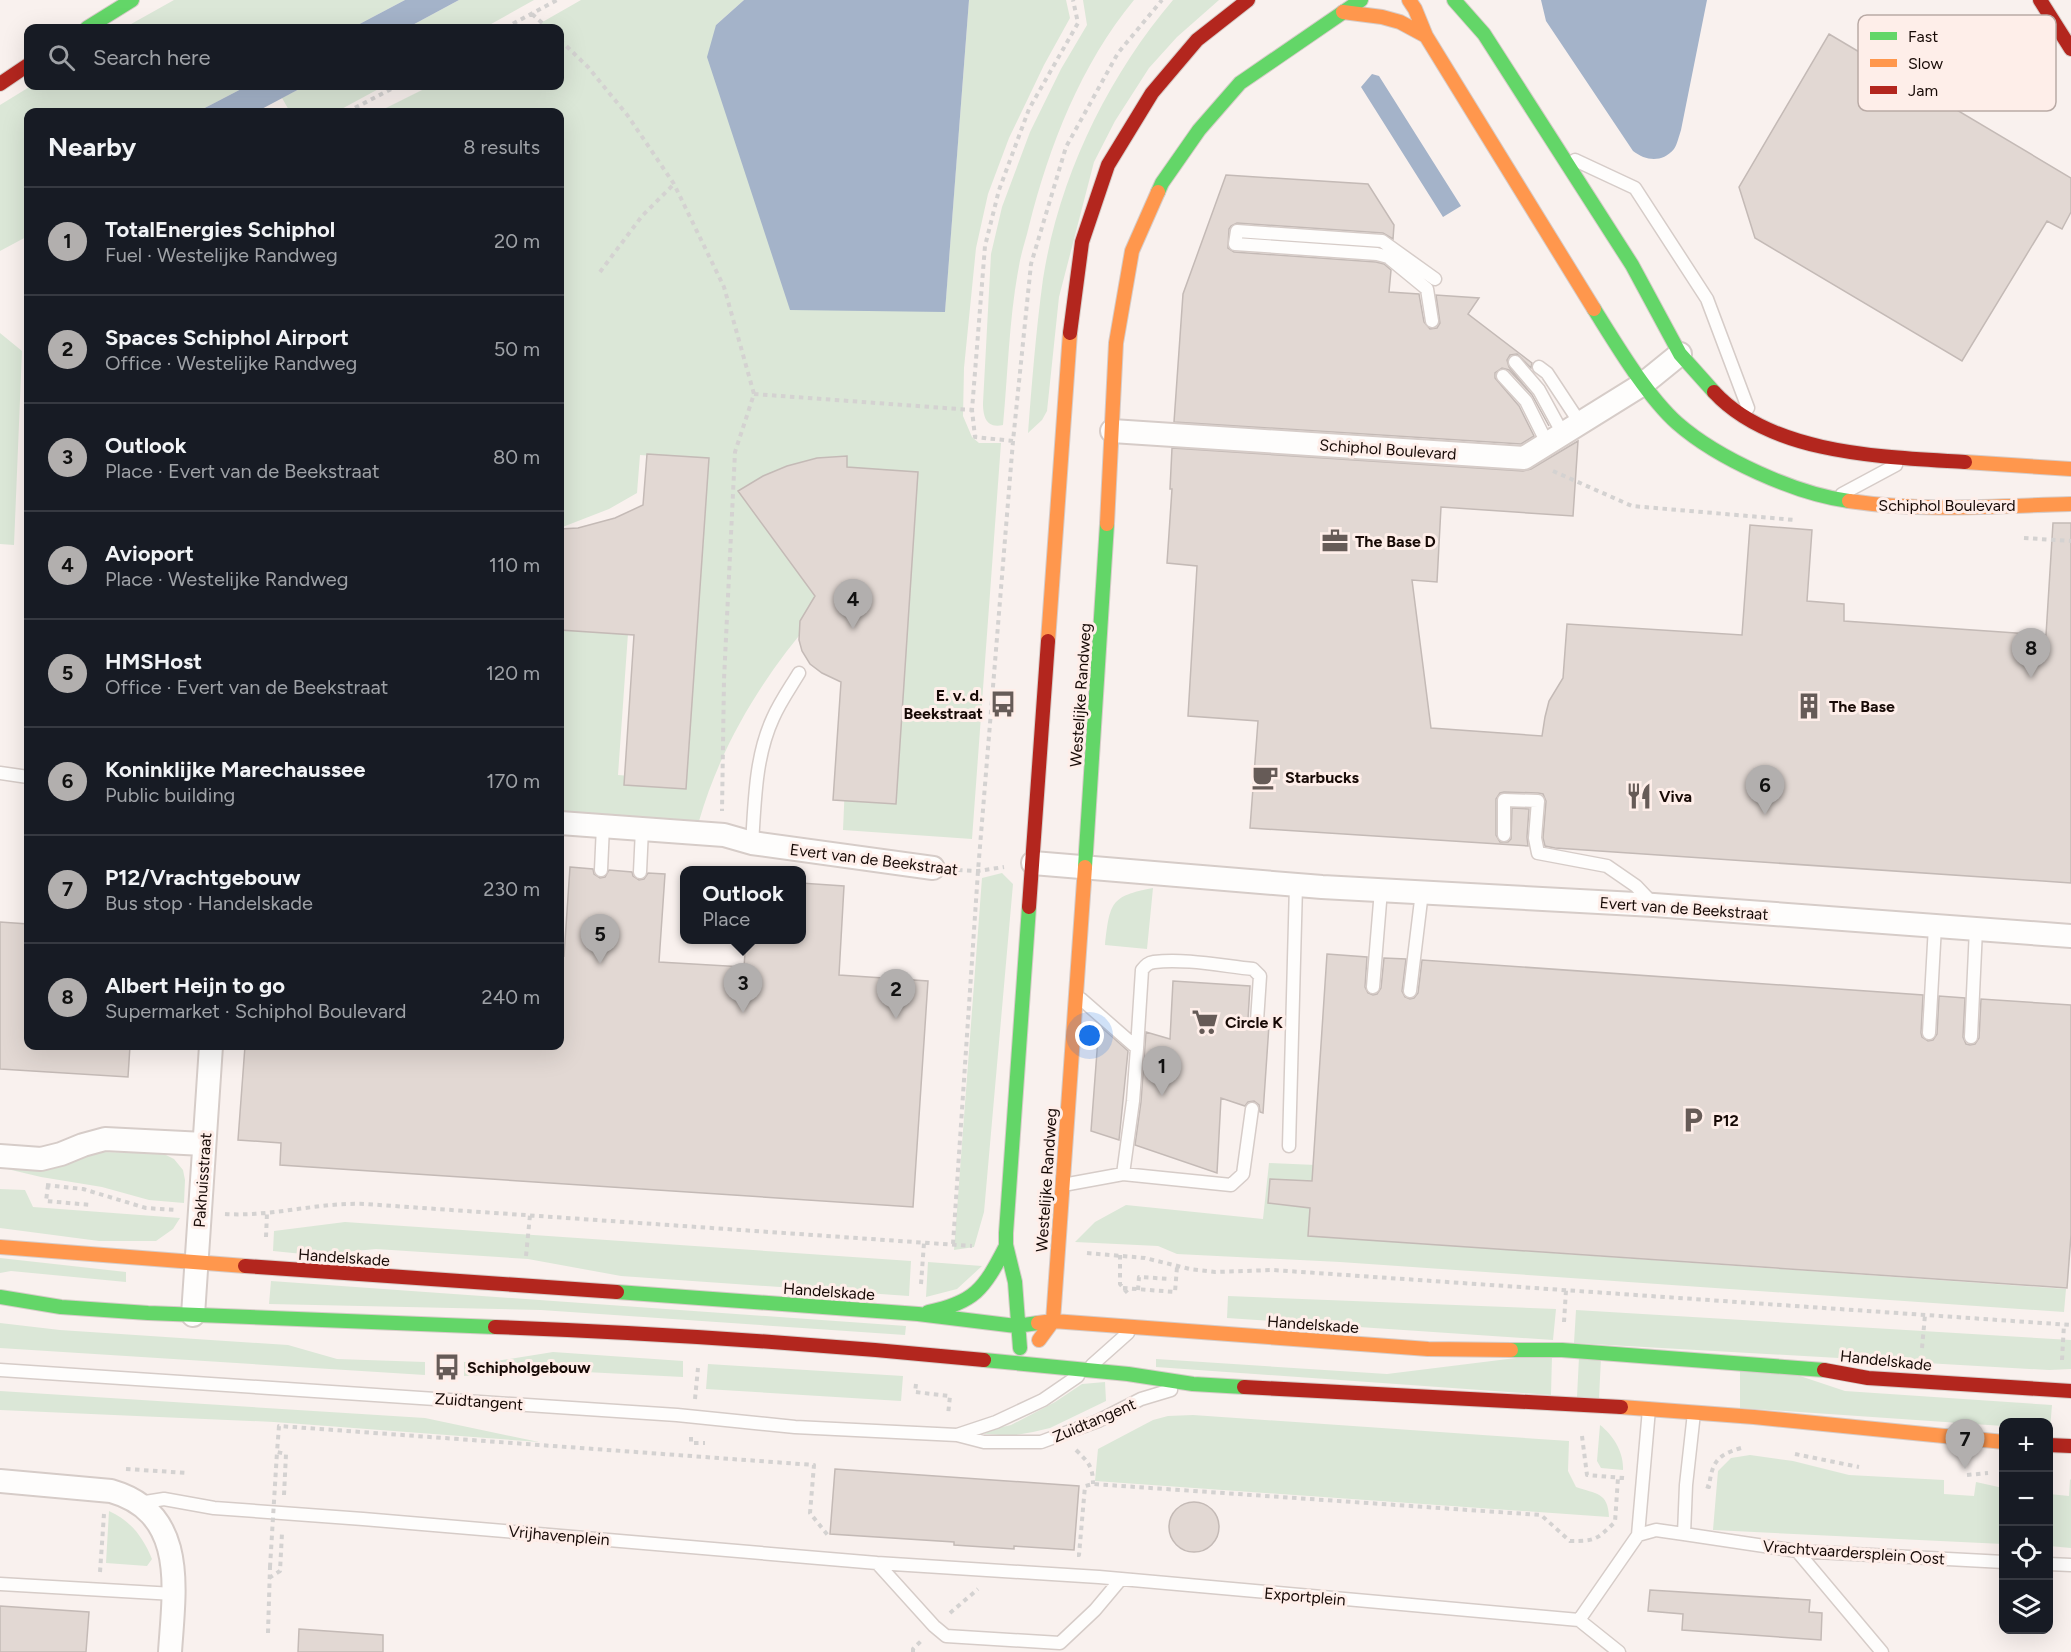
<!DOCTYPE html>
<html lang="en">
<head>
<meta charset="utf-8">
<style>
	:root { --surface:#171b24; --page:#242831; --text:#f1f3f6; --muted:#9ea1a6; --line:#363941; --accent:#b2afae }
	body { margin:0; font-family:Figtree,sans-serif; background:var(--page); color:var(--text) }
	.controls { position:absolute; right:18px; bottom:18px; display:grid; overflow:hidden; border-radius:12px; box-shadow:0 6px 24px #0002 }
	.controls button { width:54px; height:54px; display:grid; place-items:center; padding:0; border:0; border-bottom:2px solid var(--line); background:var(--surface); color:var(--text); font:30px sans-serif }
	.you { position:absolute; left:1090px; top:1036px; width:21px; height:21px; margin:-15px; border:4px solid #fff; border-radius:50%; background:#1a73e8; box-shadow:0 0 0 9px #1a73e833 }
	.badge { display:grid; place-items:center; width:39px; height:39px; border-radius:50%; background:var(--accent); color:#111; font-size:20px; font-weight:700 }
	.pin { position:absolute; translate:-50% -50px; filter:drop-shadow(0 2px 3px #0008) }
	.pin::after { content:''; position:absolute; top:32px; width:21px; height:18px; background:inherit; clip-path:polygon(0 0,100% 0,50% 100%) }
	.popup { position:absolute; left:680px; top:866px; width:126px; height:78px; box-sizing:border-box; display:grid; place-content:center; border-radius:12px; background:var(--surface); filter:drop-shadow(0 2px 4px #0005); font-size:20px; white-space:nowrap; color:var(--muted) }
	.popup b { font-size:22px; color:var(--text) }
	.popup::after { content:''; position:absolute; left:50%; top:100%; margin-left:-12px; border:12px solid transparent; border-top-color:var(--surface) }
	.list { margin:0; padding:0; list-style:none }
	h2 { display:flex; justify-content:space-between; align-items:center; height:78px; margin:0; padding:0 24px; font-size:26px }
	h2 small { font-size:20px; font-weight:400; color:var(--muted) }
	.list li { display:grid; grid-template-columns:39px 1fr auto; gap:18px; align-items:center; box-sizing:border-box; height:108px; padding:0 24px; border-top:2px solid var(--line) }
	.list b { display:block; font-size:22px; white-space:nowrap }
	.list p { margin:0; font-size:20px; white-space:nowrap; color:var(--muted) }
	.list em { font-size:20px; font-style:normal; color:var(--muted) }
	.icon { flex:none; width:33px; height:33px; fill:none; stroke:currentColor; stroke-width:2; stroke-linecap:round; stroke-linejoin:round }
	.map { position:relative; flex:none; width:2071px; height:1652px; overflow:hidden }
	.search { position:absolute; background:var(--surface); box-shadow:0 6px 24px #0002; left:24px; top:24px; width:540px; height:66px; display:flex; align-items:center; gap:15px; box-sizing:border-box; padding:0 21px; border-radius:12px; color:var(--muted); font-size:22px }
	.panel { position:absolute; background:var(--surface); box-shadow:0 6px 24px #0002; left:24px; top:108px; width:540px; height:942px; border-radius:12px }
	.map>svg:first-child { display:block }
</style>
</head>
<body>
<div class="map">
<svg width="2071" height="1652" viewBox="0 0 2071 1652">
	<rect width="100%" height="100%" fill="#f9f1ee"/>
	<path fill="#dbe7d7" d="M174,0H405L352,28H124Z
		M459,0H534L484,28H407Z
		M581,0H744L716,25L945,311L969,0H1066L1070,18L1044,65L1009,138L988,194L976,248L964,368L963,416L972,437L979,443H1001L972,839L843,830L850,668L813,619C762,678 721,745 699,821L560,812V600L630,605L618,775L666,779L688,458L640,455L637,493L609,509L560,528V112H378L430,86H560V28H532Z
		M1083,0H1134C1081,64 1049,146 1029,226C1026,239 1021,253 1019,266C1009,318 1008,373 1003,425C986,429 983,416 983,403L991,254L1002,207L1030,132L1061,69L1087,25Z
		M1173,0H1219L1177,37L1149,68L1115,121L1094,162L1059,297L1047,411L1042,420L1028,433C1032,382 1036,330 1043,279C1059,177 1107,78 1173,0Z
		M31,86H247L197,112H28V236L0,251V105Z
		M305,86H384L336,112H290L282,98Z
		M0,333L22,351L14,545L0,544Z
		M1002,873L1013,884L984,1212L974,1247L954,1250L982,878Z
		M1153,888L1147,949L1105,945C1110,903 1110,896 1153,888Z
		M98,1152L162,1153L174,1159L183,1170L185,1180L184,1203L149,1200L102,1187L41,1177L3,1168L46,1169Z
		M1269,1163L1316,1165L1311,1236L2066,1289L2064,1312L1340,1262L1177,1254L1158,1246L1075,1242L1095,1222L1126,1205L1263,1219Z
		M0,1189L25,1190L33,1207L180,1218L173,1229L156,1241H99L0,1228Z
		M345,1222L911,1261L909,1296L621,1276L528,1259L376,1249L313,1255L273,1251L274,1231Z
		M0,1258L126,1272V1282L11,1271L0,1273Z
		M928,1262L982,1266L957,1289L926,1297Z
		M271,1281L906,1326L905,1335L541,1310L269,1304Z
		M1228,1296L1556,1309L1553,1340L1227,1318Z
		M1576,1310L2071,1340V1369L2049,1370L1574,1343Z
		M0,1323L60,1330L288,1345L337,1359L425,1362V1375L0,1348Z
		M553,1352L683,1361V1377L566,1371L464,1376V1362H490Z
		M1539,1355L1552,1356L1551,1395L1156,1367V1359L1387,1374Z
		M1579,1357L1601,1358L1599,1398L1577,1397Z
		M708,1364L903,1376L901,1401L706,1389Z
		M1740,1369L1788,1372L1845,1391L2052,1405L2050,1429H2049L2048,1422H2004L2003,1426L1740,1408Z
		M1105,1382L1106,1401L1050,1428L1033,1432L1011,1436L976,1433L1011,1425L1055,1402L1082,1384Z
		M0,1391L425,1418L539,1442L274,1422L0,1410Z
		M1193,1415L1569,1441L1568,1471L1576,1487C1596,1494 1608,1492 1609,1517L1095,1481L1098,1449L1153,1420L1168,1416Z
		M1600,1425C1613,1435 1624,1452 1623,1470L1601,1468L1597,1461Z
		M1750,1455L1793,1461L1849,1475L1944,1480V1494L1974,1496L1976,1482L2003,1488V1544L1713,1530L1718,1471L1731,1458Z
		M2070,1479L2071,1480V1548L2049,1546V1494L2069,1496Z
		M109,1511C131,1521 143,1537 152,1559L147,1566L106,1563Z"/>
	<path fill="#a4b3c9" d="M405,0H459L407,28H352Z
		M744,0H969L945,312L790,310L707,57L716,25Z
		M1541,0H1707L1681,130C1679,136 1677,145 1674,149C1662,163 1646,161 1633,151L1546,21Z
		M1372,74L1379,76L1461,206L1443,217L1361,87Z
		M247,86H305L256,112H197Z"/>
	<path fill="#e2d8d3" stroke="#c4bab6" stroke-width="1.5" d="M1829,34L2071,178V212L2062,229L2047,221L1962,361L1755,238L1739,187Z
		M1226,175L1368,184L1394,225L1393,239L1383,233L1237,223L1231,226L1229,229L1228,248L1234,252L1376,262L1384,264L1391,270L1389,292L1419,294L1424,322L1430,329L1437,328L1440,323L1436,295L1479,298L1468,314L1532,363L1531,368L1517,354L1510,355L1507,360L1509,367L1532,395L1549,426L1532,395L1509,370L1502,368L1495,373V378L1519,406L1534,436L1521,444L1174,422L1183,294Z
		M1578,441L1573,516L1441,507L1437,582L1412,580L1431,728L1542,736L1545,717L1549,701L1563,678L1567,624L1742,635L1750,525L1812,530L1807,601L1844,604V621L2046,635L2053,523H2071V883L1555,848L1545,846L1543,838L1546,801L1543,794L1538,793L1504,792L1500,793L1496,799V835L1500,842H1508L1511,839L1512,808L1529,809L1527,837L1528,846L1250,828L1258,721L1188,716L1197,566L1167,563L1172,489H1170L1172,448L1523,471L1531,469Z
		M647,454L709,458L686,789L624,785L634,635L560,630V529L578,528L615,518L643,505Z
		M847,456V467L918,472L896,804L833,800L841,682L822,673L810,664L802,651L799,640L800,621L815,596L738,491L763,476L787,466L817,458Z
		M570,867L593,869L594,874L600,878L605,877L609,870L632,872L633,876L639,880L644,879L648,873L665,874L659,962L744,967L746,939H801V883L844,886L839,975L928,981L913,1207L280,1165L281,1143L238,1140L245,1046H560V955L564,956Z
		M0,922L28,924V1046H130L128,1077L0,1069Z
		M1327,954L1367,957L1365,987L1368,993L1373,995L1377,994L1381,988L1384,958L1406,959L1402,991L1405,997L1410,999L1414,998L1418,993L1422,960L1923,995L1921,1033L1922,1037L1928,1041L1933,1040L1937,1034L1939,996L1965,998L1963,1037L1966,1044L1970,1045L1975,1044L1979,1038L1981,999L2071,1005V1235L2067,1288L1308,1236L1310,1208L1268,1203L1270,1179L1312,1181Z
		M1173,981L1250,986L1248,1019L1250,1025L1257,1029L1261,1028L1265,1024L1269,1025L1263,1113L1260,1112L1259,1105L1254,1101L1248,1102L1245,1106L1221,1098L1217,1173L1135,1145L1141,1102L1146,1032L1170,1039Z
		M1099,1025L1128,1051L1119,1140L1091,1131Z
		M835,1469L1079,1486L1074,1550L1014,1546V1549L954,1545V1542L830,1534Z
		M1169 1527a25 25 0 1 1 50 0a25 25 0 1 1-50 0Z
		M1650,1590L1810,1600L1809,1612L1822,1613L1821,1640L1682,1630L1683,1614L1648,1611Z
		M0,1606L89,1612L86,1652H0Z
		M299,1629L383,1635V1652H298Z"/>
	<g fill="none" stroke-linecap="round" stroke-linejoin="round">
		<g stroke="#d6ccc8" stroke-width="15">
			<path id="lane" d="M1575,160L1635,188L1707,299L1748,408
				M1432,321L1427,289L1388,257L1377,254L1235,244L1237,231L1382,241L1435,279
				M1515,362L1539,390L1563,434
				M1539,367L1547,373L1580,423
				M1503,376L1526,401L1547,443
				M1842,494L1896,465
				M0,773L28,777
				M1504,835V800L1538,801L1535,838L1538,853L1607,866L1636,886L1654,905
				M752,843C755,801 755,757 773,718C780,702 790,688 799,673
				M601,870L603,826
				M640,872L642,829
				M1373,987L1381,890
				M1410,991L1422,892
				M1929,1033L1935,926
				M1971,1037L1976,929
				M1137,1048L1142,970C1146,965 1148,963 1154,962C1184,958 1223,966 1253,969L1260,976L1257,1021
				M1289,1146L1296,885
				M1123,1174L1231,1185L1243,1174L1252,1109
				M1063,1185L1123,1174L1133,1101L1137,1048L1081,999
				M1092,1365L1128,1333
				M0,1370L677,1415L795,1427L957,1435L984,1442H1041L1098,1421L1141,1399L1171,1390
				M1694,1413L1686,1485L1684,1534L1797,1551L2004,1562
				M957,1435L996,1422L1043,1400L1078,1376
				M139,1503L164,1499L214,1508L363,1519L877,1563L1099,1577L1579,1620L1619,1652
				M1638,1535L1656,1530L1684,1534
				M1797,1551L1882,1652
				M877,1563L934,1626L946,1636L1060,1643L1095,1610L1121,1579
				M2048,1564L2071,1565
				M0,1584L174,1594
				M1579,1620L1638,1535L1649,1409"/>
		</g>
		<g stroke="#d6ccc8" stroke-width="26">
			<path id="street" d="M1112,431L1524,458L1643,384L1680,354
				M560,823L724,835L752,843L933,868
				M1033,863L1322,887L1654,905L2071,936
				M0,1156L41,1159L61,1154L83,1145L105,1139L204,1144
				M193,1315L211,1046
				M0,1481L111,1491C188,1513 174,1590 170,1652"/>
		</g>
		<g stroke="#d6ccc8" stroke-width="16">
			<path id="fast" d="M1454,0L1484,34L1632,265L1680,354L1714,392
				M87,28L132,0
				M1158,192L1162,183L1199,130L1240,83L1361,0
				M1594,309C1616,344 1646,395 1677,423C1718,459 1796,494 1849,501
				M1085,867L1107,524
				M617,1292L918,1314L1016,1326L1038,1323
				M0,1297L61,1307L148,1313L495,1327
				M928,1312C974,1303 984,1289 1005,1248
				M1020,1348L1015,1282L1006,1245V1233L1029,907
				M1511,1350H1562L1824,1370
				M984,1360L1128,1374L1193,1384L1244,1387"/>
		</g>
		<g stroke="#d6ccc8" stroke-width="16">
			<path id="slow" d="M1409,0L1415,9L1426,36L1594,309
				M1343,12L1382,17L1400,22L1426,36
				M1965,462L2071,469
				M1849,501C1923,512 1997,506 2071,504
				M1107,524L1116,343L1132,251L1158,192
				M1048,641L1070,333
				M0,1247L245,1266
				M1038,1323L1053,1321L1428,1349L1511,1350
				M1039,1340L1053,1321L1085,867
				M1621,1407L1754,1417L2004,1442"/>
		</g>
		<g stroke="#d6ccc8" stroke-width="16">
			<path id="jam" d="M2040,0L2071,49
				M0,84L28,65
				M1070,333L1082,242L1108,165L1152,93L1197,40L1248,0
				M1714,392C1772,455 1885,457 1965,462
				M1029,907L1048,641
				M245,1266L617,1292
				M495,1327C658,1333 822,1344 984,1360
				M1824,1370L1868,1378L2071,1391
				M1244,1387L1621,1407
				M2048,1445L2071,1446"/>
		</g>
		<path stroke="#d4d2d1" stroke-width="4" stroke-dasharray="4.5 4.5" stroke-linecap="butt" d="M532,14L548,28
			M505,28L557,0
			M560,40L588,67L628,116L674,184L724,287L754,394L735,452L724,679L722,811
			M347,112L397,86
			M600,272L642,216L674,184
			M754,394L972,410
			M1013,441L975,437L972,410L985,246L999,190L1029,109L1078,23L1073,0
			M1553,471L1632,506L1795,520
			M2024,538L2071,541
			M958,870L978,871L1004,867
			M46,1185L83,1189L146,1208L176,1210
			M48,1185L46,1201L91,1205
			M225,1214C272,1217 318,1202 365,1204L972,1246
			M266,1237L267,1213
			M953,1244L978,871L1013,441L1031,264L1066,147L1118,53L1162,0
			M1087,1253L1145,1258L1190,1269L1215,1272L1273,1270L2071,1325
			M1120,1255V1284L1130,1296
			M526,1256L530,1215
			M921,1284L924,1243
			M1123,1288L1175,1292L1177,1267
			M1138,1290L1139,1277L1171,1279
			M1564,1322L1566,1290
			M1922,1348L1925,1315
			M2062,1360L2064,1324
			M916,1384L915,1392L950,1396L948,1415
			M695,1399L698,1368
			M1582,1436L1587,1475L1624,1478
			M691,1437V1443H705
			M1076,1450C1088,1462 1093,1466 1093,1484
			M1795,1454L1859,1467
			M126,1469L188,1473
			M1967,1475L1988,1473
			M1706,1486L1709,1487C1712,1462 1717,1455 1741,1448
			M284,1495L286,1454L277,1452L279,1426L814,1465L810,1513L830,1538
			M1077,1555H1079L1085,1486L1093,1484L1541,1515L1570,1541C1596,1541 1596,1540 1615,1522L1618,1478
			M100,1572L104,1514
			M269,1578L280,1571L282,1533
			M950,1613L978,1589
			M268,1633L270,1567
			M913,1652V1649L921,1641"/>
		<use href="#lane" stroke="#fefdfc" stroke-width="12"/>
		<use href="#street" stroke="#fefdfc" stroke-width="22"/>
		<use href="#fast" stroke="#63d668" stroke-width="14"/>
		<use href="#slow" stroke="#ff974d" stroke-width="14"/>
		<use href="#jam" stroke="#b3261e" stroke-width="14"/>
		<path stroke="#d4d2d1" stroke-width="4" stroke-dasharray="4.5 4.5" stroke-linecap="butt" d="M270,1567L277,1452"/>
	</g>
	<defs>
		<g id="office-bare" transform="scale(2.07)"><path d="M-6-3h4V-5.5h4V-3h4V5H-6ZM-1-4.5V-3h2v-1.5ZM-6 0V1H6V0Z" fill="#665b57" stroke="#feeee9" stroke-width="2.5" paint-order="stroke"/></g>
		<g id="bus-bare" transform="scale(2.07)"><path d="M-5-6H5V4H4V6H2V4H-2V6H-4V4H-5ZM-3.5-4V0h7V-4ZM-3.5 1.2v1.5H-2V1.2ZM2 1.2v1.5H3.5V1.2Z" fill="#665b57" stroke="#feeee9" stroke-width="2.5" paint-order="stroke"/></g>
		<g id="building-bare" transform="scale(2.07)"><path d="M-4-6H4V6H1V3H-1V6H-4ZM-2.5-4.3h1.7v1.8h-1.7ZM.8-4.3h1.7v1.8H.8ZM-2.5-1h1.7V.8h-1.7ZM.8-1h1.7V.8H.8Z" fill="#665b57" stroke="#feeee9" stroke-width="2.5" paint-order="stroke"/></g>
		<g id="cafe-bare" transform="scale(2.07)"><path d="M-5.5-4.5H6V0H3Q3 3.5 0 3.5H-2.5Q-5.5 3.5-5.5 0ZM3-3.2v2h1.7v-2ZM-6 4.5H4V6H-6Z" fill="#665b57" stroke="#feeee9" stroke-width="2.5" paint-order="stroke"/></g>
		<g id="restaurant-bare" transform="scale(2.07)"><path d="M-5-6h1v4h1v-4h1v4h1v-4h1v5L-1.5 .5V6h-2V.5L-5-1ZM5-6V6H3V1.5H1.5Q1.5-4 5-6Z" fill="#665b57" stroke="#feeee9" stroke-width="2.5" paint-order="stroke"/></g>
		<g id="supermarket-bare" transform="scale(2.07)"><path d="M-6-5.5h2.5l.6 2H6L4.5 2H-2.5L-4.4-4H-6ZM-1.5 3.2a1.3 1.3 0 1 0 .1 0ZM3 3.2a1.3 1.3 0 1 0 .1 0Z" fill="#665b57" stroke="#feeee9" stroke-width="2.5" paint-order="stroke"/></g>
		<g id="parking-bare" transform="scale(2.07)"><path d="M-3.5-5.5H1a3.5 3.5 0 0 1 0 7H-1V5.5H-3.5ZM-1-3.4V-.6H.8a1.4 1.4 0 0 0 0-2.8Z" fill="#665b57" stroke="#feeee9" stroke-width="2.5" paint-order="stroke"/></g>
	</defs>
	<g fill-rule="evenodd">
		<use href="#office-bare" x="1335" y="541"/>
		<use href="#bus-bare" x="1003" y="704"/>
		<use href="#building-bare" x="1809" y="706"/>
		<use href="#cafe-bare" x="1265" y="777"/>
		<use href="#restaurant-bare" x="1639" y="796"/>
		<use href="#supermarket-bare" x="1205" y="1022"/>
		<use href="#parking-bare" x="1693" y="1120"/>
		<use href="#bus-bare" x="447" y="1367"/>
	</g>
	<g text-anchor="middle" stroke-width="6" stroke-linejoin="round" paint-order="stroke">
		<g font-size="16" fill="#170a06" stroke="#feeee9">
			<text transform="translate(1388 449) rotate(4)" y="6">Schiphol Boulevard</text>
			<text x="1947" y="511">Schiphol Boulevard</text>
			<text transform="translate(1080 695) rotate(-86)" y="6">Westelijke Randweg</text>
			<text transform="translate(874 859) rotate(7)" y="6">Evert van de Beekstraat</text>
			<text transform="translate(1684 908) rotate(4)" y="6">Evert van de Beekstraat</text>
			<text transform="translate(202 1180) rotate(-86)" y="6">Pakhuisstraat</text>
			<text transform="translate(1046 1180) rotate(-86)" y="6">Westelijke Randweg</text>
			<text transform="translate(344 1257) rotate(4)" y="6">Handelskade</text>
			<text transform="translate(829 1291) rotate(4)" y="6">Handelskade</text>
			<text transform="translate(1313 1324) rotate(4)" y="6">Handelskade</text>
			<text transform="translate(1886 1360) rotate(6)" y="6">Handelskade</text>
			<text transform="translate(479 1401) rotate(4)" y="6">Zuidtangent</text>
			<text transform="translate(1094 1420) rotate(-23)" y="6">Zuidtangent</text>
			<text transform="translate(559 1535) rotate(5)" y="6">Vrijhavenplein</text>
			<text transform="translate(1854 1552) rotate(4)" y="6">Vrachtvaardersplein Oost</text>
			<text transform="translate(1305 1596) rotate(5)" y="6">Exportplein</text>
		</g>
		<g font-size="16" font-weight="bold" fill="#170a06" stroke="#feeee9" text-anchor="start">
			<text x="1355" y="547">The Base D</text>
			<text x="983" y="701" text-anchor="end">E. v. d.<tspan x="983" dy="18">Beekstraat</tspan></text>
			<text x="1829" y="712">The Base</text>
			<text x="1285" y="783">Starbucks</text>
			<text x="1659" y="802">Viva</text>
			<text x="1225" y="1028">Circle K</text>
			<text x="1713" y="1126">P12</text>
			<text x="467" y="1373">Schipholgebouw</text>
		</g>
	</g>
	<rect x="1858" y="15" width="198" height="96" rx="9" fill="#feeee9" stroke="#b9aaa5" stroke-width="1.5"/>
	<rect x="1870" y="32" width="27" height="8" fill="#63d668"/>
	<rect x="1870" y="59" width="27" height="8" fill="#ff974d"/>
	<rect x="1870" y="86" width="27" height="8" fill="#b3261e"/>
	<g font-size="16" fill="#170a06">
		<text x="1908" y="42">Fast</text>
		<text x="1908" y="69">Slow</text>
		<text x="1908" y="96">Jam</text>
	</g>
</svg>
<div class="controls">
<button>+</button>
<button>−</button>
<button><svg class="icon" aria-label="locate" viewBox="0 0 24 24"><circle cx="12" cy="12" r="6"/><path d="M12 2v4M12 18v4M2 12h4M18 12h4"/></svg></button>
<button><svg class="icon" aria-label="layers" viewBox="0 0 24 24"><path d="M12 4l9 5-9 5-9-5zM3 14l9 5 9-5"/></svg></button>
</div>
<div class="you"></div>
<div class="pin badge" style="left:1162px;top:1096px">1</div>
<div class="pin badge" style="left:896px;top:1019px">2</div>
<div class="pin badge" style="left:743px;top:1013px">3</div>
<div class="popup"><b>Outlook</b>Place</div>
<div class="pin badge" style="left:853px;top:629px">4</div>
<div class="pin badge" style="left:600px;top:964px">5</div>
<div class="pin badge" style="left:1765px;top:815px">6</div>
<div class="pin badge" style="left:1965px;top:1469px">7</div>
<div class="pin badge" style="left:2031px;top:678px">8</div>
<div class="search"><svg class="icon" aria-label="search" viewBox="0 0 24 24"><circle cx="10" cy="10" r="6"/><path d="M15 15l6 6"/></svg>Search here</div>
<section class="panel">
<h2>Nearby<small>8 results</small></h2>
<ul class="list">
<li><span class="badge">1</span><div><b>TotalEnergies Schiphol</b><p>Fuel · Westelijke Randweg</p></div><em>20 m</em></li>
<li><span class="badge">2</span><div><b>Spaces Schiphol Airport</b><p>Office · Westelijke Randweg</p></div><em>50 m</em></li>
<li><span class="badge">3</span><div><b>Outlook</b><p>Place · Evert van de Beekstraat</p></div><em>80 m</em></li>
<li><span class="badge">4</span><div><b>Avioport</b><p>Place · Westelijke Randweg</p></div><em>110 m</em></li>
<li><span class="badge">5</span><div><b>HMSHost</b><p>Office · Evert van de Beekstraat</p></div><em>120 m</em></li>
<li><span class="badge">6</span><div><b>Koninklijke Marechaussee</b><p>Public building</p></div><em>170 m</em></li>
<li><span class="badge">7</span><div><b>P12/Vrachtgebouw</b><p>Bus stop · Handelskade</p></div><em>230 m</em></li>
<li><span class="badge">8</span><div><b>Albert Heijn to go</b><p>Supermarket · Schiphol Boulevard</p></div><em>240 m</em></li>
</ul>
</section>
</div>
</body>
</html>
